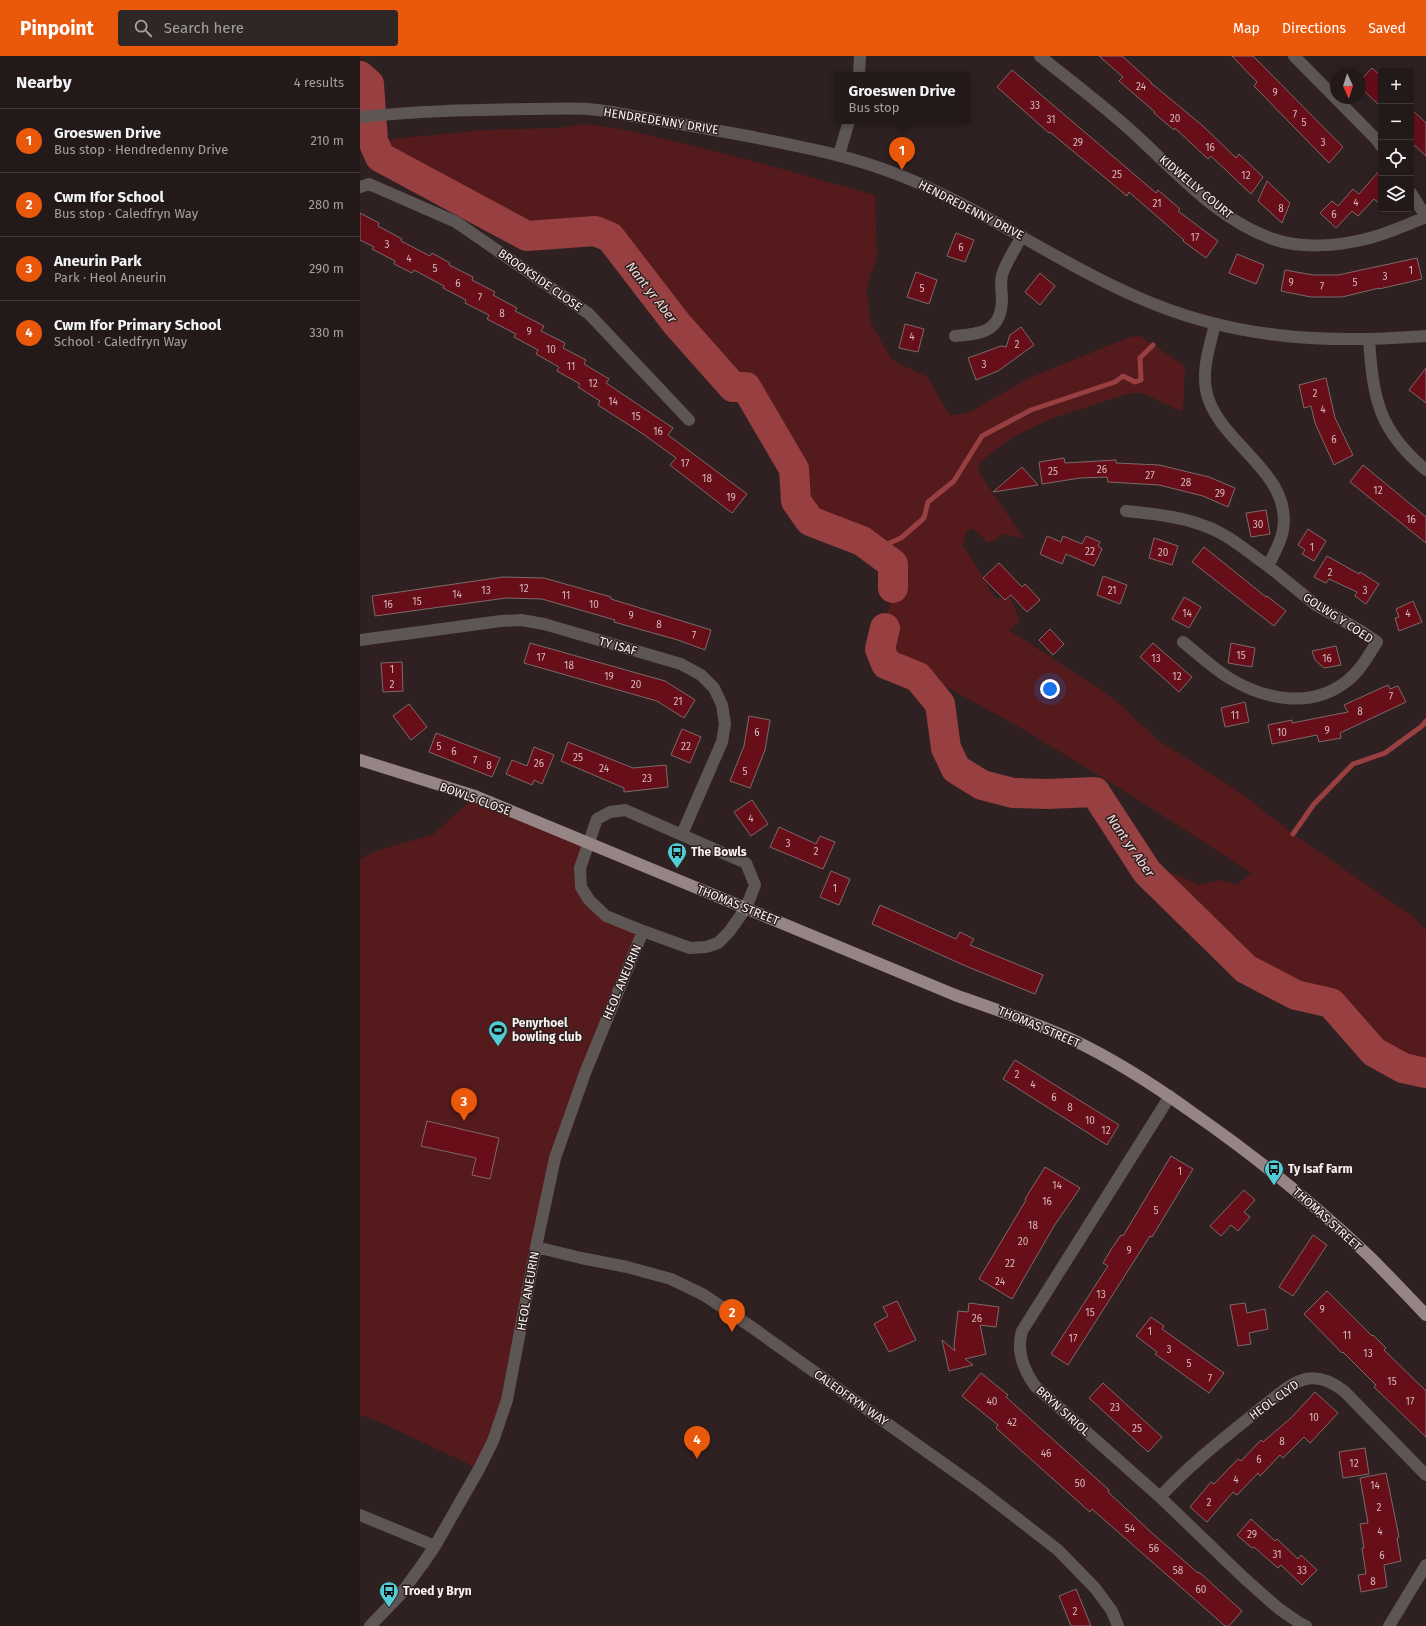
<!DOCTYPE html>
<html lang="en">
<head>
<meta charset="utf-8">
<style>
	:root { --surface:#231919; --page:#2f2626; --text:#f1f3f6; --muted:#a3a0a2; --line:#403838; --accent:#ea580c }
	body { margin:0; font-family:"Fira Sans",sans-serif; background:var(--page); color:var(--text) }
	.controls { position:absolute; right:12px; top:12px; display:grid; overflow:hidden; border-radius:4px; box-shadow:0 4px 16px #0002 }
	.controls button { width:36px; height:36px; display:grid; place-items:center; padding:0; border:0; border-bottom:1px solid var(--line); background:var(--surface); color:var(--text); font:20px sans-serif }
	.compass { position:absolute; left:970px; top:12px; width:36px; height:36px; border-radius:50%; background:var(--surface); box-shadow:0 4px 16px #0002; rotate:176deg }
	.you { position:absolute; left:690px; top:633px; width:14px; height:14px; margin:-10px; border:3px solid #fff; border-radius:50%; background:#1a73e8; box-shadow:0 0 0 6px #1a73e833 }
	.badge { display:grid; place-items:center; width:26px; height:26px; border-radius:50%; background:var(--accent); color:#fff; font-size:13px; font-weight:700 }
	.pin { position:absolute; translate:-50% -33px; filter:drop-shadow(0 1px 2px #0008) }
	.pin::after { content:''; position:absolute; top:21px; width:14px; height:12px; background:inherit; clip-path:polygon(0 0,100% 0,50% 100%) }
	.popup { position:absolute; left:474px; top:16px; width:136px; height:52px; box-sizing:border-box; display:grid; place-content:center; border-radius:4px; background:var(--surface); filter:drop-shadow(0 1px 3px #0005); font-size:13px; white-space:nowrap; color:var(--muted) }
	.popup b { font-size:15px; color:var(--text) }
	.popup::after { content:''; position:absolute; left:50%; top:100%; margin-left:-8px; border:8px solid transparent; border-top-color:var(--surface) }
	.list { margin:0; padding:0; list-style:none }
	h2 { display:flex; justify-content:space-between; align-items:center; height:52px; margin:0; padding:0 16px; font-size:17px }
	h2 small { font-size:13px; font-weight:400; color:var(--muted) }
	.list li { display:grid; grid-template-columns:26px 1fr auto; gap:12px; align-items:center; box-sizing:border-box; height:64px; padding:0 16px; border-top:1px solid var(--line) }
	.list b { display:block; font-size:15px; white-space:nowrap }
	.list p { margin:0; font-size:13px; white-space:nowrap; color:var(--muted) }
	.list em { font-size:13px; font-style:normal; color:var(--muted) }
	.icon { flex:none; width:22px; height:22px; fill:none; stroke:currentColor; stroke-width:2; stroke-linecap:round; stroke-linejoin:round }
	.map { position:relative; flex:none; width:1066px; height:1570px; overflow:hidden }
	header { display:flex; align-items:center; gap:24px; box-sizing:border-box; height:56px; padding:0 20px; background:var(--accent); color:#fff }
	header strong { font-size:19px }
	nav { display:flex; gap:22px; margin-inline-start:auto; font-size:14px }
	.search { width:280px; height:36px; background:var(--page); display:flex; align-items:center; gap:10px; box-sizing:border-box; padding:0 14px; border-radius:4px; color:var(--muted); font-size:15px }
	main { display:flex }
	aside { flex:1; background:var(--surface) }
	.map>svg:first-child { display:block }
</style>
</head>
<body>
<header>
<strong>Pinpoint</strong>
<div class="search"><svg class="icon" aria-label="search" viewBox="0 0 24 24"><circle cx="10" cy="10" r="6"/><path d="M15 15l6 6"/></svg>Search here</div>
<nav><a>Map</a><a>Directions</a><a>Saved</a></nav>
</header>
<main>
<aside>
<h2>Nearby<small>4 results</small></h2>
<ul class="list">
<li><span class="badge">1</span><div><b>Groeswen Drive</b><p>Bus stop · Hendredenny Drive</p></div><em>210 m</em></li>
<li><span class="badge">2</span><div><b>Cwm Ifor School</b><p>Bus stop · Caledfryn Way</p></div><em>280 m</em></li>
<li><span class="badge">3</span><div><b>Aneurin Park</b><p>Park · Heol Aneurin</p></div><em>290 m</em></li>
<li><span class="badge">4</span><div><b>Cwm Ifor Primary School</b><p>School · Caledfryn Way</p></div><em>330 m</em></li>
</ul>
</aside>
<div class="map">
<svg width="1066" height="1570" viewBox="0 0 1066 1570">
	<rect width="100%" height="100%" fill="#2f2121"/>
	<path fill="#541a1c" d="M224,68L262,73L330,89L404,108L515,139L517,200L506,233L511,268L532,304L567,321L590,359L608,357L669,322L770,281L780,280L825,310L823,356L783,337H769L690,363L653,381L620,406L618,415L664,483L645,478L628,487L613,472L607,475L603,489L635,542H651L660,566L649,574L753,642L799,685L881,737L933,778L1052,860L1066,874V1017L1043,1012L1014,996L971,947L936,939L886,913L787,816L778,802L840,829L859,824L877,829L891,817L779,744L661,672L578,626L558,621L526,608L520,593L533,532V508L502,485L450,465L436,445L434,412L386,332L373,331L317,268L250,181L235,175L167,180L20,101L13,85L124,74L197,72Z
		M115,740L229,788L220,812L229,844L283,875L195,1102L147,1344L119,1413L20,1366L0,1359V803L16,795L74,778Z"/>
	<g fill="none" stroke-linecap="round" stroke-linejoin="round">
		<path stroke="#983f41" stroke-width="5" d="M514,494L541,482L564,462L568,446L594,425L622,380L671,354L755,326L763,320L775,326L781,324L780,302L793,289
			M933,778L954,748L993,708L1025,697L1062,670L1066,665"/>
		<path stroke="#983f41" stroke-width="30" d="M0,20L9,28L13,85L20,101L167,180L235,175L250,181L317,268L373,331H386L434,413L436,445L450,465L502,485L533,508V532
			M525,572L520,593L526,608L558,621L580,648L586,692L596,713L622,729L653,737L688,738L735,736L787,816L886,913L936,939L971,947L1014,996L1043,1012L1066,1017"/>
	</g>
	<path fill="#670e19" stroke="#7b6a6a" d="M739,0H762L792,27H791L843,70L876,102L879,98L903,121L891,138L851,100L848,103L815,72L814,74L794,57L795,56L759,25L763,21Z
		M872,0H893L983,91L969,107L894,30L897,26Z
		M1012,12L1021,20V51L1000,31V25Z
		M652,14L796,137L798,134L820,153L818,155L858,185L846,202L823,185L824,184L769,136L767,140L690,76L689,77L637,31Z
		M1051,53L1066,67V100L1051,86Z
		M1021,113V149L1014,143L998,160L992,155L976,172L960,157L972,145L978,150L993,133L999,138Z
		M907,125L930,147L922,167L898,145Z
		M0,157L19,167L18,170L42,183L41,185L70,200L72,197L90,207L89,209L113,221L112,224L135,236L133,239L157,252L155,255L184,270L181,275L205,287L203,292L226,304L224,308L249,323L246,327L313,372L308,379L387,438L372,457L310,409L316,402L283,378L238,349L240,345L218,331L220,328L197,315L199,311L176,298L178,294L154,281L156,278L127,263L129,259L105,247L106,244L83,232L84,230L54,214L52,217L34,208L35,205L12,193L14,191L0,184Z
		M596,177L614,184L605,206L587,200Z
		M877,198L904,209L896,228L869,217Z
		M1057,202L1062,223L1045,227L1019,233V232L982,241H951L921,235L925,214L953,219H978Z
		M556,216L577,224L569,248L547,241Z
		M680,217L695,230L680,249L665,236Z
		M545,268L564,273L558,296L539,292Z
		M661,271L674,289L638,315L616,324L608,302L641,290L646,291L650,279Z
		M1066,312V347L1049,334Z
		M966,322L975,362L993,399L974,409L955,367L951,350L944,352L939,329Z
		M704,402L705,407L756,404V407L799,409L849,421L875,432L868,451L843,440L799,429L748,426L747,421L720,422L682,428L679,406Z
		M1003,409L1066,461V487L990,426Z
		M662,411L678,429L633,436Z
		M906,454L910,478L891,481L886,457Z
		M948,473L966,485L954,505L942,498L945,494L938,489Z
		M687,480L701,486L703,480L722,488L726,480L740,486L738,490L742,493L734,510L706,498L702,508L680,498Z
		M794,482L818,490L812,509L789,502Z
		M844,491L906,541L907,540L926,555L914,570L832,506Z
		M967,500L999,518L1000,516L1019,528L1006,548L995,540L997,536L969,523L966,527L954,521Z
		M639,507L662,531L665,528L680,544L667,556L651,539L645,544L623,522Z
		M743,520L767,529L760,548L737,539Z
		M143,521L184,522L251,541V543L351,574L345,594L318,584L254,566L255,564L182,543L146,542L15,560L12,540Z
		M824,541L841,551L829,572L812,563Z
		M1053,545L1062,566L1039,575L1035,562L1039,561L1036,553Z
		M690,573L704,588L693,599L679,584Z
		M170,587L305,625L335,644L324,662L297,645L164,607Z
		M793,587L832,621L819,636L780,601Z
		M871,587L895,592L892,611L868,607Z
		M976,590L981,609L964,612L955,604L952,595Z
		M42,606L43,635L23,636L21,607Z
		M1028,629L1030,633L1038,630L1046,646L980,677L981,682L959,686L957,679L912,688L908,669L932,664V667L988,656L984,649Z
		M885,646L889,666L865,671L861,652Z
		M49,648L67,671L51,684L33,660Z
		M389,660L410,664L405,694L390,732L370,725L384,690Z
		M322,673L341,681L330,707L311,699Z
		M76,677L140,702L132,721L69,696Z
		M208,686L273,712L306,709L308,731L264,736V732L201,705Z
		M174,691L194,699L182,728L174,724L172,729L146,718L152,704L167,710Z
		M392,744L408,768L391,780L374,756Z
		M419,771L456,788L460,780L475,786L463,813L410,791Z
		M471,815L490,823L479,849L460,841Z
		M520,849L596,883L600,876L614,883L610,889L683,919L675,938L608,911L512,868Z
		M655,1004L759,1069L747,1089L643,1023Z
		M67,1065L139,1082L130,1123L112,1119L116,1102L61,1090Z
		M811,1100L833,1113L792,1181L790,1180L708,1309L691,1298L748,1210L743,1207L752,1192L761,1179L763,1180Z
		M685,1111L720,1132L694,1170L652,1243L619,1223L666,1144L665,1143Z
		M884,1134L895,1144L884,1156L890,1161L878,1175L871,1169L861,1180L850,1170Z
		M953,1179L967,1189L933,1240L919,1231Z
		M967,1235L1012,1280L1013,1279L1026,1292L1024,1294L1066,1335V1381L1014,1331L1016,1329L983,1296L982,1297L944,1258Z
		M537,1245L556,1284L529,1296L514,1268L528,1260L523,1251Z
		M609,1247L639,1251L636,1271L620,1269L626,1298L605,1303L613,1309L589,1315L582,1284L595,1295L594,1290L598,1255L608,1256Z
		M885,1247L887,1257L905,1253L908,1273L889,1277L891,1288L878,1290L870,1249Z
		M791,1261L804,1270L802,1273L864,1317L849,1337L795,1298L797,1296L776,1280Z
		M621,1317L648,1339L646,1341L749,1434L748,1436L793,1478L838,1517L839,1516L882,1555L869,1570H865L732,1453L730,1456L636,1372L638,1369L602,1340Z
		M743,1327L802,1381L788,1396L729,1342Z
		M955,1336L978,1357L950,1387L944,1381L923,1402L920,1399L900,1420L898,1417L877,1439L873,1436L847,1466L830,1451L851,1426L854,1428L878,1403L881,1405L901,1384L903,1386L932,1361Z
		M1005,1392L1009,1418L983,1422L979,1396Z
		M1026,1417L1039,1481L1037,1482L1041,1505L1024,1509L1027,1531L1001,1536L998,1519L1006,1518L1002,1492H1004L1000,1468L1008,1467L1000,1422Z
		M891,1463L915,1485L917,1483L938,1503L941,1499L957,1514L942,1529L921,1509L918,1512L894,1491L892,1492L877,1479Z
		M716,1533L731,1570H711L699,1540Z"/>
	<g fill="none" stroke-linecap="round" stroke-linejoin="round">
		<path stroke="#5d5655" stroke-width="12" d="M680,0C713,27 747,52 778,81C819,119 859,164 913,183C941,193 977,190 1006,183C1027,178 1046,169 1066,161
			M934,0L1016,83L1021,90
			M499,19L500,0
			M0,61C56,55 111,54 167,53C187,53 208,52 228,53C245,54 262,58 278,61C316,67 355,74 393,81C444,91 496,101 544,121C625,154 697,206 777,241C872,283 964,288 1066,280
			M479,99L489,65
			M0,131L9,128L96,166L229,258L329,364
			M1051,137L1066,161
			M595,280C621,278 641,276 642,244C642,236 640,228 642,219C646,206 655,193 662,180
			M1009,283C1013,342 1018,374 1066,414
			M766,455C792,458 818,460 842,469C867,477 888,496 908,510
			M0,584L141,565L161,564L184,568L321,608L341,619L354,632L362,649L365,668L362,686L322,778
			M823,586C838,598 853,612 869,622C905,644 952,653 987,625C1000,615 1008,600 1017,586L1001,575L956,549L908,510C913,499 921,487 923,474C933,415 856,387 846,334C842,311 850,290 855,268
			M265,754L386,807L395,829L386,852L369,876L358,887L346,891L330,892L283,875L246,860L229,844L221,831L220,812L237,763L250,756Z
			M810,1040L662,1275C656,1295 663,1313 675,1330L800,1441L883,1521L918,1552L938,1566L946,1570
			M176,1191L221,1202L267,1211L311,1223L344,1239L390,1270L618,1432L698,1494L735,1532L752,1555L758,1570
			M800,1441C831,1407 869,1378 905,1349C917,1340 931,1326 946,1323C960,1320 974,1327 985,1336L1066,1419
			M0,1459L75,1490
			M10,1570L40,1539L62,1509L75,1490L119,1413L133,1385L147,1344L176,1191L195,1102L225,1017L283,875
			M1029,1570L1066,1509"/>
		<path stroke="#958685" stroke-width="12" d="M0,704L115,740L595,939C634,953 674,966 711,983C754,1003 794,1029 833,1057C895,1100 954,1148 1009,1200C1028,1219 1047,1239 1066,1259"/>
	</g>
	<defs>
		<g id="bus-pin" transform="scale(1)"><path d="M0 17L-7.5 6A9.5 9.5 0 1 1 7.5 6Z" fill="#51ccd4" stroke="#2f2121"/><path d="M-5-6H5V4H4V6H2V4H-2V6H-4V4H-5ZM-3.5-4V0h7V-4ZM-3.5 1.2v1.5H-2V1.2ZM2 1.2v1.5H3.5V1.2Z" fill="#111"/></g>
		<g id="stadium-pin" transform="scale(1)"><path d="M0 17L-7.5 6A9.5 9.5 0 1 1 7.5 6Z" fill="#51ccd4" stroke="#2f2121"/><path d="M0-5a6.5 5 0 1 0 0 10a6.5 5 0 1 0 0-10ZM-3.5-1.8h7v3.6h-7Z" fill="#111"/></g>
	</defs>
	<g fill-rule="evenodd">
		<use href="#bus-pin" x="317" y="796"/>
		<use href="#stadium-pin" x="138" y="974"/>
		<use href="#bus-pin" x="914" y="1113"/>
		<use href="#bus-pin" x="29" y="1535"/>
	</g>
	<g text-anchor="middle" stroke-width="3" stroke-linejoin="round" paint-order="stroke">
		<g font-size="10" fill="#d6b8bb">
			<text x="781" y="34">24</text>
			<text x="915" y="40">9</text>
			<text x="675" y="53">33</text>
			<text x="935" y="62">7</text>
			<text x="815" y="66">20</text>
			<text x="691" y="67">31</text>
			<text x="944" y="70">5</text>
			<text x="718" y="90">29</text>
			<text x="963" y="90">3</text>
			<text x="850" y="95">16</text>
			<text x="757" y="122">25</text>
			<text x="886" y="123">12</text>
			<text x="996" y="150">4</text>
			<text x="797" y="151">21</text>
			<text x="921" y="156">8</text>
			<text x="974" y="162">6</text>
			<text x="835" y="185">17</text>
			<text x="27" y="192">3</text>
			<text x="601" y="195">6</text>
			<text x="49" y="206">4</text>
			<text x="75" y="216">5</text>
			<text x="1051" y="218">1</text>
			<text x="1025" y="224">3</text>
			<text x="931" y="230">9</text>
			<text x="995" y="230">5</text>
			<text x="98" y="231">6</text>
			<text x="962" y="234">7</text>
			<text x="562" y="236">5</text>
			<text x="120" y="245">7</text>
			<text x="142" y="261">8</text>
			<text x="169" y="279">9</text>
			<text x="552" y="284">4</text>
			<text x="657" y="292">2</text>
			<text x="191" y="297">10</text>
			<text x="624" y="312">3</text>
			<text x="211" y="314">11</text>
			<text x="233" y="331">12</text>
			<text x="955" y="341">2</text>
			<text x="253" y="349">14</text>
			<text x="963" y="357">4</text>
			<text x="276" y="364">15</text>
			<text x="298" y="379">16</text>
			<text x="974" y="387">6</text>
			<text x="325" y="411">17</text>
			<text x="742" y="417">26</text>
			<text x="693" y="419">25</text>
			<text x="790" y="423">27</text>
			<text x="347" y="426">18</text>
			<text x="826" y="430">28</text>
			<text x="1018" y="438">12</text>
			<text x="860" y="441">29</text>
			<text x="371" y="445">19</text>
			<text x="1051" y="467">16</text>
			<text x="898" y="472">30</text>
			<text x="952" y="495">1</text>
			<text x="730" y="499">22</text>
			<text x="803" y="500">20</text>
			<text x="970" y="520">2</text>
			<text x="164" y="536">12</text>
			<text x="126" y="538">13</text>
			<text x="752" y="538">21</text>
			<text x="1005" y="538">3</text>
			<text x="97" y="542">14</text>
			<text x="206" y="543">11</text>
			<text x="57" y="549">15</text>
			<text x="28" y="552">16</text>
			<text x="234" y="552">10</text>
			<text x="827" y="561">14</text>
			<text x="1048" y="561">4</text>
			<text x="271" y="563">9</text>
			<text x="299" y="572">8</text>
			<text x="334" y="583">7</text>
			<text x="881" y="603">15</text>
			<text x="181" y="605">17</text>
			<text x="796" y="606">13</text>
			<text x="967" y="606">16</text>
			<text x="209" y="613">18</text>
			<text x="32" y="617">1</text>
			<text x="249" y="624">19</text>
			<text x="817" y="624">12</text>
			<text x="32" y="632">2</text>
			<text x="276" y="632">20</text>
			<text x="1031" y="644">7</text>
			<text x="318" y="649">21</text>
			<text x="1000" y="659">8</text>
			<text x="875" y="663">11</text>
			<text x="967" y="678">9</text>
			<text x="397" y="680">6</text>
			<text x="922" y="680">10</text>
			<text x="79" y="694">5</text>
			<text x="326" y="694">22</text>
			<text x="94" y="699">6</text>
			<text x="218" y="705">25</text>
			<text x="115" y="708">7</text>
			<text x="179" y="711">26</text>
			<text x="129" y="713">8</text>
			<text x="244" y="716">24</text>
			<text x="385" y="719">5</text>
			<text x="287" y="726">23</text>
			<text x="391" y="766">4</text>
			<text x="428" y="791">3</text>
			<text x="456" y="799">2</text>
			<text x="475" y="836">1</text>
			<text x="657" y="1022">2</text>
			<text x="673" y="1032">4</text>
			<text x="694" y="1045">6</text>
			<text x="710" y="1055">8</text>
			<text x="730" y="1068">10</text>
			<text x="746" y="1078">12</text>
			<text x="820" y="1119">1</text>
			<text x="697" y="1133">14</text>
			<text x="687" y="1149">16</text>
			<text x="796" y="1158">5</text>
			<text x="673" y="1173">18</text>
			<text x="663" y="1189">20</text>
			<text x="769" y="1198">9</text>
			<text x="650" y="1211">22</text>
			<text x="640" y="1229">24</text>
			<text x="741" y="1242">13</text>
			<text x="962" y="1257">9</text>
			<text x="730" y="1260">15</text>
			<text x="617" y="1266">26</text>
			<text x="790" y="1279">1</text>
			<text x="987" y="1283">11</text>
			<text x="713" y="1286">17</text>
			<text x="809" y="1297">3</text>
			<text x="1008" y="1301">13</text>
			<text x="829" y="1311">5</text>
			<text x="850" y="1326">7</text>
			<text x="1032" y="1329">15</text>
			<text x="632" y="1349">40</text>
			<text x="1050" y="1349">17</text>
			<text x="755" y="1355">23</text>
			<text x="954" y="1365">10</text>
			<text x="652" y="1370">42</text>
			<text x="777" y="1376">25</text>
			<text x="922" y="1389">8</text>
			<text x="686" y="1401">46</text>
			<text x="899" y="1407">6</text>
			<text x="994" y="1411">12</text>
			<text x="876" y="1427">4</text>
			<text x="720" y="1431">50</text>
			<text x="1015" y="1433">14</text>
			<text x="849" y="1450">2</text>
			<text x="1019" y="1455">2</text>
			<text x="770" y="1476">54</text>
			<text x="1020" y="1479">4</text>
			<text x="892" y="1482">29</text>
			<text x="794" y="1496">56</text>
			<text x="917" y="1502">31</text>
			<text x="1022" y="1503">6</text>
			<text x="818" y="1518">58</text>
			<text x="942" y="1518">33</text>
			<text x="1013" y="1529">8</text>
			<text x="841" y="1537">60</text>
			<text x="715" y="1559">2</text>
		</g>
		<g font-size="12" fill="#fbf1f1" stroke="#2f2121">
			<text transform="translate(301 65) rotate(9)" y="4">HENDREDENNY DRIVE</text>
			<text transform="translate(836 131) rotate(40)" y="4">KIDWELLY COURT</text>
			<text transform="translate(611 154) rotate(27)" y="4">HENDREDENNY DRIVE</text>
			<text transform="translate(180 224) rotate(35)" y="4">BROOKSIDE CLOSE</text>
			<text transform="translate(978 562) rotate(33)" y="4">GOLWG Y COED</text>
			<text transform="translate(258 590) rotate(16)" y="4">TY ISAF</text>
			<text transform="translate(115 743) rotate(20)" y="4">BOWLS CLOSE</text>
			<text transform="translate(378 849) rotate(22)" y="4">THOMAS STREET</text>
			<text transform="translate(262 926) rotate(-67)" y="4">HEOL ANEURIN</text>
			<text transform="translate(679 971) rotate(23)" y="4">THOMAS STREET</text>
			<text transform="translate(967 1163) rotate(42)" y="4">THOMAS STREET</text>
			<text transform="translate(168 1235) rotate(-80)" y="4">HEOL ANEURIN</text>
			<text transform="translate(491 1342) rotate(35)" y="4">CALEDFRYN WAY</text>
			<text transform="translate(914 1344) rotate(-36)" y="4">HEOL CLYD</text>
			<text transform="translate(703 1355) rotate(42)" y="4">BRYN SIRIOL</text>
		</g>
		<g font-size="12" font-weight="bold" fill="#fbf1f1" stroke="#2f2121" text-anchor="start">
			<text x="331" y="800">The Bowls</text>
			<text x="152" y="971">Penyrhoel<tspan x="152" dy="14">bowling club</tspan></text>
			<text x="928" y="1117">Ty Isaf Farm</text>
			<text x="43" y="1539">Troed y Bryn</text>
		</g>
		<g font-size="13" font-style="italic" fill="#f7dcdb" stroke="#2f2121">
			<text transform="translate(292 236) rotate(52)" y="5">Nant yr Aber</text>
			<text transform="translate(771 789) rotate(55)" y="5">Nant yr Aber</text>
		</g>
	</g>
</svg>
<div class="controls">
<button>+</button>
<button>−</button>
<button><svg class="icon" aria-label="locate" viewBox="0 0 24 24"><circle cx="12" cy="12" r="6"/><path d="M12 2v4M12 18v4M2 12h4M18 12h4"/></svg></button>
<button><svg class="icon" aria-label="layers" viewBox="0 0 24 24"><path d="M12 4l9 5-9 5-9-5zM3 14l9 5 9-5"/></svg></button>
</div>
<svg class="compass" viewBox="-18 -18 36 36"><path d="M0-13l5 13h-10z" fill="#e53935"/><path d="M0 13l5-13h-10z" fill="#a3a0a2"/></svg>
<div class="you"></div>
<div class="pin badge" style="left:542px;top:114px">1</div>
<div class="popup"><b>Groeswen Drive</b>Bus stop</div>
<div class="pin badge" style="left:372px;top:1276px">2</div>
<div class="pin badge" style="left:104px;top:1065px">3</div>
<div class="pin badge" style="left:337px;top:1403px">4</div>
</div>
</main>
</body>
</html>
